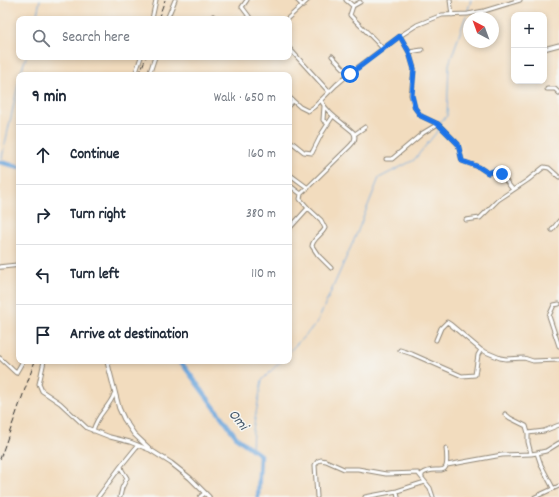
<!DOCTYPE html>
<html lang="en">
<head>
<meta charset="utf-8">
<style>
	:root { --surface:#fff; --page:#f2f2f3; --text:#1f2937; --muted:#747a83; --line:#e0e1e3 }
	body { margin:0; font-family:Dekko,sans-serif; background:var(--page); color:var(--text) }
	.controls { position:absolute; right:12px; top:12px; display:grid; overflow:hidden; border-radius:8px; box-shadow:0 2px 6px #0003 }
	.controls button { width:36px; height:36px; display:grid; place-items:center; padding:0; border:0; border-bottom:1px solid var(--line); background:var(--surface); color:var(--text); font:20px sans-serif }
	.compass { position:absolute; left:463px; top:12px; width:36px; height:36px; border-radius:50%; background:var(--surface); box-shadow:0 2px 6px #0003; rotate:319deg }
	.stop { position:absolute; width:12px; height:12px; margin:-9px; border:3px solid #1a73e8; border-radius:50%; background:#fff }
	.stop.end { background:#1a73e8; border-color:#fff; box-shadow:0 1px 4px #0008 }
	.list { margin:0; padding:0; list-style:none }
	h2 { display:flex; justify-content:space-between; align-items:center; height:52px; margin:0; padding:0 16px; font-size:17px }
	h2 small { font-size:13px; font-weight:400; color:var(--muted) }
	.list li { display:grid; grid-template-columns:26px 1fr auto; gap:12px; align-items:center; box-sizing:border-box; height:60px; padding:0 16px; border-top:1px solid var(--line) }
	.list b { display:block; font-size:15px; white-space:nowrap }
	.list em { font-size:13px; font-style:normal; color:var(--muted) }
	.icon { flex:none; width:22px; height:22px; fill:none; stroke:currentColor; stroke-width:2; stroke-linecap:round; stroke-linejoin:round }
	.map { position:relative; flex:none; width:559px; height:497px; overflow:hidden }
	.search { position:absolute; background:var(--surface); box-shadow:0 2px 6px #0003; left:16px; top:16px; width:276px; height:44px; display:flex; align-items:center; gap:10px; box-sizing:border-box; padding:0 14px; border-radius:8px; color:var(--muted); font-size:15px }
	.panel { position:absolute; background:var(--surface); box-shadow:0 2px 6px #0003; left:16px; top:72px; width:276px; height:292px; border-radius:8px }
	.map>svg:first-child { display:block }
</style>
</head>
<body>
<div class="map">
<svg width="559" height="497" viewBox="0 0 559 497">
	<rect width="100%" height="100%" fill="#f6f6f2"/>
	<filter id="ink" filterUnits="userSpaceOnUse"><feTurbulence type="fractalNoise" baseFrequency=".025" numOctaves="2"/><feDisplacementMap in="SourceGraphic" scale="8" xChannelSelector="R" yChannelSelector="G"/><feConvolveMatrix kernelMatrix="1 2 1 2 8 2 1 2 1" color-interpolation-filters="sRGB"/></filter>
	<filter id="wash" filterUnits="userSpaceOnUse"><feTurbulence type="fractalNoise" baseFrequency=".012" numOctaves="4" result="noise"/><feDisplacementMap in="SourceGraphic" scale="16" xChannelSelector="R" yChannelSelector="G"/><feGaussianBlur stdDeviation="0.9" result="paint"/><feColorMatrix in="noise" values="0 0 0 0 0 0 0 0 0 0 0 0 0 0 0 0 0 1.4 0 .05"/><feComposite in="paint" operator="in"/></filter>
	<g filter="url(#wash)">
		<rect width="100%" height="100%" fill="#f2dcbe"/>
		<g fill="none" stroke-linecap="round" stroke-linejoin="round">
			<path stroke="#6ca6dc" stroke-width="1" d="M467,13L471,0
				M36,19L40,0
				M20,75L26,57
				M440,125L441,121L447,116L449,64L466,16
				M1,162L19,81
				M289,352L317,323L357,233L379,178L414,160L440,128
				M252,449L253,430L262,380L281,361"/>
			<path stroke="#6ca6dc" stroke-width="4.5" d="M0,162L19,167
				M178,361L181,362L237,438L260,455L258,497"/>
		</g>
	</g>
	<g filter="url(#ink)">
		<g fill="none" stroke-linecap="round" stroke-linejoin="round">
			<g stroke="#8e8474" stroke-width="5">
				<path id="minor" d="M247,0L242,7L251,19
					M297,0L303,6
					M346,0L353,6
					M450,0L452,15
					M360,2L353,6L350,15C361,27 373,37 383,49
					M213,16L216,19
					M152,19L156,0
					M167,19L175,0
					M287,19L308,0
					M400,36L409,52L414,69L411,95L415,108L421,116L438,124L458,144L462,161L479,167L488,173L496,171H498L513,190
					M289,48L329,92
					M544,49L559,45
					M409,52L422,50
					M332,56L349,74
					M135,75L141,57
					M149,75L155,57
					M547,89H555L559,93
					M289,97L300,107L308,111L314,107L336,85L349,74L400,36L417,25L442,15L468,14L484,11L520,0
					M289,105L293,101
					M324,106L323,120L328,124
					M355,134L365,127
					M289,140L304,152L312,153L322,133L333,116
					M386,159H392L423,133L438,124
					M289,174L308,188
					M289,185L301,194
					M301,194L350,146C354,142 357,137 353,132C342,122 327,114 321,100
					M308,208L321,220L325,228C322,235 313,238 312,246L318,255L331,268
					M466,220L480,218L498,200L528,180L544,167L549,168L559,177
					M289,229L308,208L300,199L301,194
					M552,230L559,221
					M559,304L554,305L549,316L559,346
					M436,340L441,328L447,322L450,324L481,350L500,358L506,359L524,358L533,361L559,360
					M400,350L412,354L462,376L475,375L478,355L481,350
					M0,358L16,373L23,361
					M44,361L39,384L42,391L60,403L87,428L110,437L130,442L150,450
					M505,414L510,418L526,426L528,433L544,431L559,425
					M93,431C97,414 110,407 114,394
					M537,453L546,451L559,443
					M531,454L537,453L541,465L553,488
					M447,465L502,455L531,454L528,442V433
					M422,476V474C438,462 450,484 446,448
					M397,491L398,497
					M98,497L121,466
					M120,497L122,488L127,478L122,470L121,466L138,445
					M200,497L205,493
					M317,497L315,465L318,461L321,460L326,461L344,469H358L386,474L418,473L430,488L433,497
					M365,497L397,491L425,482
					M535,497L559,486"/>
			</g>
			<g stroke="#8e8474" stroke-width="5.5">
				<path id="major" d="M0,267L19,265
					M107,361L119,408L124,419L134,434L152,451L171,463L190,478L209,497"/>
			</g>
			<use href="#minor" stroke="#fff" stroke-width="3"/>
			<use href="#major" stroke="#fff" stroke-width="3.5"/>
			<path stroke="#2b2b2b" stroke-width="1" stroke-dasharray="6 3" stroke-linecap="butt" d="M158,19L165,0
				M139,75L146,57
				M0,459L35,361"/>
		</g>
	</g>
	<g fill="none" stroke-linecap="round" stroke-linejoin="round" filter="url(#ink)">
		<path stroke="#1a73e8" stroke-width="5" d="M350,74L400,36L409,52L414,69L412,95L415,108L421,116L438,124L458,144L462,161L479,167L488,173L496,170L502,174"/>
	</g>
	<g text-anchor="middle" stroke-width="3" stroke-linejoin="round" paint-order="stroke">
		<g font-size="15" font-style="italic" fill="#425669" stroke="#f6f6f2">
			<text transform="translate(239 419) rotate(50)" y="5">Omi</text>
		</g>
	</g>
</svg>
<div class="controls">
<button>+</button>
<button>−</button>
</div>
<svg class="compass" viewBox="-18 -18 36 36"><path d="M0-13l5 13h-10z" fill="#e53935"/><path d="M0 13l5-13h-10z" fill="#747a83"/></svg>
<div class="stop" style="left:350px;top:74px"></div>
<div class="stop end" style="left:502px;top:174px"></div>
<div class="search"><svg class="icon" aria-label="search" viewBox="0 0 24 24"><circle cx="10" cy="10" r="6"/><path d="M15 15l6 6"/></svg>Search here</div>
<section class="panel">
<h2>9 min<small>Walk · 650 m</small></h2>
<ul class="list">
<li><svg class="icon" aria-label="ahead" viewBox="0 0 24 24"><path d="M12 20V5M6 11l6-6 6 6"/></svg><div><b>Continue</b></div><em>160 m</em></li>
<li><svg class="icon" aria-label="right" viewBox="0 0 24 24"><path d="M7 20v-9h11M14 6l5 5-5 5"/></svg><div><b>Turn right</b></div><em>380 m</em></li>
<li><svg class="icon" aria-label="left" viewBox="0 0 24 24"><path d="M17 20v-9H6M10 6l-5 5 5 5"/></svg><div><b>Turn left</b></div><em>110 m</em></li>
<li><svg class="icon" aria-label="arrive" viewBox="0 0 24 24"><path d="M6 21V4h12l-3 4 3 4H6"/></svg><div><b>Arrive at destination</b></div></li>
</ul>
</section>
</div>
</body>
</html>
